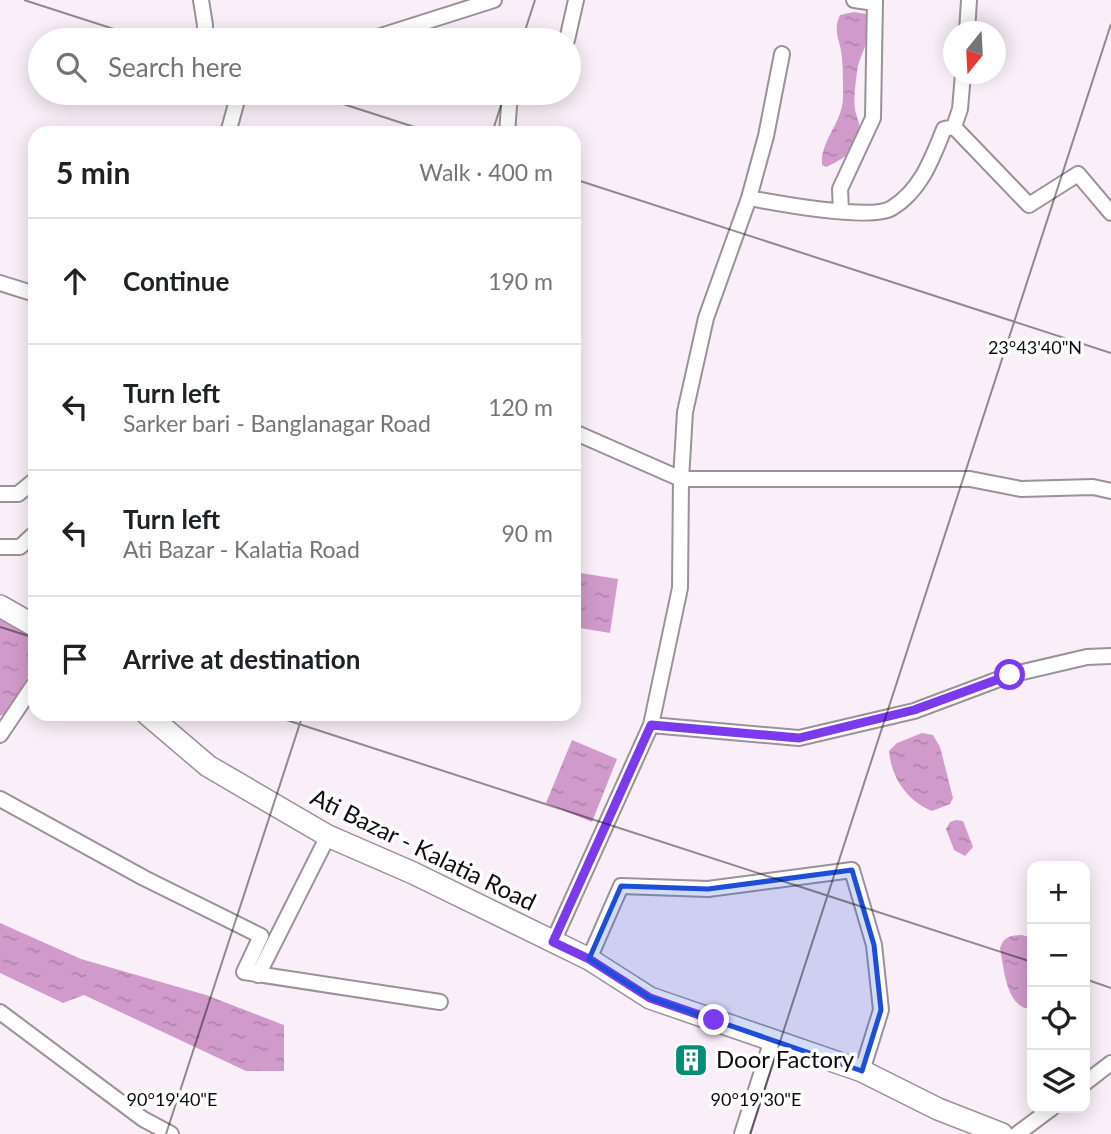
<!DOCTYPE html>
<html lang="en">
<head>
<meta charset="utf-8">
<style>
	:root { --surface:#fff; --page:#f6f6f6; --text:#202124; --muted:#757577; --line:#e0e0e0 }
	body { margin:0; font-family:Lato,sans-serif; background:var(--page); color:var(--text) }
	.controls { position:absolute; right:21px; bottom:21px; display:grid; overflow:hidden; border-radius:14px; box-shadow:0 4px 18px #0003 }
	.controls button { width:63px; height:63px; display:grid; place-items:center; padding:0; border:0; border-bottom:2px solid var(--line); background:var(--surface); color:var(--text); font:35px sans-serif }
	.compass { position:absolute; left:943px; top:21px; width:63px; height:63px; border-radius:50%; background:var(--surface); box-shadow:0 4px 18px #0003; rotate:198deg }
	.stop { position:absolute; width:21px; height:21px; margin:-16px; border:5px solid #7c3aed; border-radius:50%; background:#fff }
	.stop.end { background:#7c3aed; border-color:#fff; box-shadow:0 2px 7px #0008 }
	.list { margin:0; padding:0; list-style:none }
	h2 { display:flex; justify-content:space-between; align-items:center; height:91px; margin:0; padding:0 28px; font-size:30px }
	h2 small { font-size:23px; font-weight:400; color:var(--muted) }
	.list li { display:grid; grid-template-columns:46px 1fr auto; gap:21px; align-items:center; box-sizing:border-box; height:126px; padding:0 28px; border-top:2px solid var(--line) }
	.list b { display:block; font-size:26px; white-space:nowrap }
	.list p { margin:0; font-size:23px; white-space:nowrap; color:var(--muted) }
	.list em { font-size:23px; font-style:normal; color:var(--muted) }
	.icon { flex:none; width:38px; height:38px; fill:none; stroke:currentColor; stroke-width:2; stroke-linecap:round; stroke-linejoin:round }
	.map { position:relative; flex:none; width:1111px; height:1134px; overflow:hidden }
	.search { position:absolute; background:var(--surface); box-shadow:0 4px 18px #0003; left:28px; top:28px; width:553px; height:77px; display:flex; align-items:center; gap:18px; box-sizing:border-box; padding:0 24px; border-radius:38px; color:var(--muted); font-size:26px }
	.panel { position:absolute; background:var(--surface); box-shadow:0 4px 18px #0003; left:28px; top:126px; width:553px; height:595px; border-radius:21px }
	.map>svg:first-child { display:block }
</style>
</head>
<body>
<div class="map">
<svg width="1111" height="1134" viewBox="0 0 1111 1134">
	<defs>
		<pattern id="water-ripples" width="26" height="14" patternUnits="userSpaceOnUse" patternTransform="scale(1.75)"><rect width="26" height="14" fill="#d09acb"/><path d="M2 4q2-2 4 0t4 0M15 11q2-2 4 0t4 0" fill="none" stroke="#b184ad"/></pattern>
	</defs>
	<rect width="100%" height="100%" fill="#faeff8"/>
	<path fill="url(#water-ripples)" d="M854,12L866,14C877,32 859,54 857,71C856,83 853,97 855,109C856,117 862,126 859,135C854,153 842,160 826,167L822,165C820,140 843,123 843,97C843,84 843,71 842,58C841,41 832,32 840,15Z
		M574,572L618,579L610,633L574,627Z
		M0,617L35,641V664L8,712L0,716Z
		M922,733L933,735L940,747L953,798L950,804L932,811C907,801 891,777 889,751L897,743Z
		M572,740L617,759L592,822L546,803Z
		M956,820L963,821L973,847L965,856L954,850L946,829L950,822Z
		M0,923L81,959L206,995L284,1025V1071H246L84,995L63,1003L0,973Z
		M1022,935L1032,938V1009C1006,1009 1004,968 1000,948C1004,936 1011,936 1022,935Z"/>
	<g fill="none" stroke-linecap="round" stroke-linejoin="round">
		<g stroke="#9a9199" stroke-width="18">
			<path id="street" d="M201,0L205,25L204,40
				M854,0L875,3
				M967,32L969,0
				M368,40L494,0
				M567,40L576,0
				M954,127L1029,205L1078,174L1111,213
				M228,133L239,93
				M507,133L510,93
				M749,198L766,136L782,54
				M841,211L840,189L873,118L875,0
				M0,283L35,294
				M574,432L681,479H970L1021,489L1093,487L1111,491
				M0,494H18L35,480
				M0,547H20L35,533
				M651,725L799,738L914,711L1010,675L1087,657L1111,656
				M0,735L35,683
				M0,799L144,878L261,936L244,972L440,1002
				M553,942L651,725L680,588L681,479L685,412L706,318L749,198C775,203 872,221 892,208C921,190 932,159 944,129L954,127L960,109L963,74
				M589,959L621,886L708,889L852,870L874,945L881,1010L862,1071
				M258,975L328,836
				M0,1012L143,1119L171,1134
				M1085,1083L1111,1063
				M742,1134L772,1040
				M1017,1134L1052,1108"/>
		</g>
		<g stroke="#9a9199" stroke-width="24">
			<path id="secondary" d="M0,606L35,626
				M147,714L208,766L328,836L413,873L589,959L650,998L862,1071L938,1109L1002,1134"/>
		</g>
		<use href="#street" stroke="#fff" stroke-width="14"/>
		<use href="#secondary" stroke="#fff" stroke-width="21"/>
	</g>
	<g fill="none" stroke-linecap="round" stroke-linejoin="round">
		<path stroke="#7c3aed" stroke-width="9" d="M714,1020L650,998L589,959L553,942L651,725L799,738L914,710L1010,675"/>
	</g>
	<path fill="#1d4ed8" fill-opacity="0.2" stroke="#1d4ed8" stroke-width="5" stroke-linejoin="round" d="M852,870L874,945L881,1010L862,1071L650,998L589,959L621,886L708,889Z"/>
	<path fill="none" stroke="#0f0c0f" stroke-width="2" stroke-opacity="0.45" d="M24,0L148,40M522,40L535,0M309,93L433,133M492,133L505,93M574,179L1111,353M0,627L35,638M268,714L1032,962M1085,979L1111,988M166,1134L303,714M750,1134L1111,24"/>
	<defs>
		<g id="building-square" transform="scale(1.75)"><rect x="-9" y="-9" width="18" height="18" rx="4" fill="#038d74" stroke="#fff"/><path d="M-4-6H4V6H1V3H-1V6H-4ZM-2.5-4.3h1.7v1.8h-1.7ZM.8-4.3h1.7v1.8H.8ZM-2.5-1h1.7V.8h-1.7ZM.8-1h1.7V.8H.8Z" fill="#fff"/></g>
	</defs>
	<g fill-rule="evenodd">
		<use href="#building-square" x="691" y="1060"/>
	</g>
	<g text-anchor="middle" stroke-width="7" stroke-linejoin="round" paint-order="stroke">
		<g font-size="24" fill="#0f0c0f" stroke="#fff">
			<text transform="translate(423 850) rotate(26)" y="8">Ati Bazar - Kalatia Road</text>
		</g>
		<g font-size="24" fill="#0f0c0f" stroke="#fff" text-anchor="start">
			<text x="716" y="1068">Door Factory</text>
		</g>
	</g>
	<g font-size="18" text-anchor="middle" fill="#0f0c0f" stroke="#fff" stroke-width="7" stroke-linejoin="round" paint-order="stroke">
		<text x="1035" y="354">23°43'40"N</text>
		<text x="756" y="1106">90°19'30"E</text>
		<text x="172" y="1106">90°19'40"E</text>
	</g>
</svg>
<div class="controls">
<button>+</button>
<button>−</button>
<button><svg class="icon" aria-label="locate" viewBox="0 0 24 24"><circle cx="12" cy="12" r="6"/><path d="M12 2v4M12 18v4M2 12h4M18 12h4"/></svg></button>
<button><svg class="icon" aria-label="layers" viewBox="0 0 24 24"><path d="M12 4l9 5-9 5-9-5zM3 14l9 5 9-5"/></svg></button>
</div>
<svg class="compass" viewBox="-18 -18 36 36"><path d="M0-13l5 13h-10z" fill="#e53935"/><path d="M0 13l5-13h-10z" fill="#757577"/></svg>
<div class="stop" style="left:1010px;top:675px"></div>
<div class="stop end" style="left:714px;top:1020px"></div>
<div class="search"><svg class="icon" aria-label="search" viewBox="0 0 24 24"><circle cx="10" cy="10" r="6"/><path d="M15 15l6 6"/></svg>Search here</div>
<section class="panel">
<h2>5 min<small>Walk · 400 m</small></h2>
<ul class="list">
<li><svg class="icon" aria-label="ahead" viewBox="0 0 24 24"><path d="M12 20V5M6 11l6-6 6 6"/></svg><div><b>Continue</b></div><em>190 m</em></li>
<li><svg class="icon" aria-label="left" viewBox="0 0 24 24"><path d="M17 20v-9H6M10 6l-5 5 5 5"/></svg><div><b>Turn left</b><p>Sarker bari - Banglanagar Road</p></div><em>120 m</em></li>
<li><svg class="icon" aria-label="left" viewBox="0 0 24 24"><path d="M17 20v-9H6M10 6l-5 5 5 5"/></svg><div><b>Turn left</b><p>Ati Bazar - Kalatia Road</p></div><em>90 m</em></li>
<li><svg class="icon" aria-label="arrive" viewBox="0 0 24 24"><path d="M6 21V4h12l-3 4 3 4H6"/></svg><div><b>Arrive at destination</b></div></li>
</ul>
</section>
</div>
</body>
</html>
